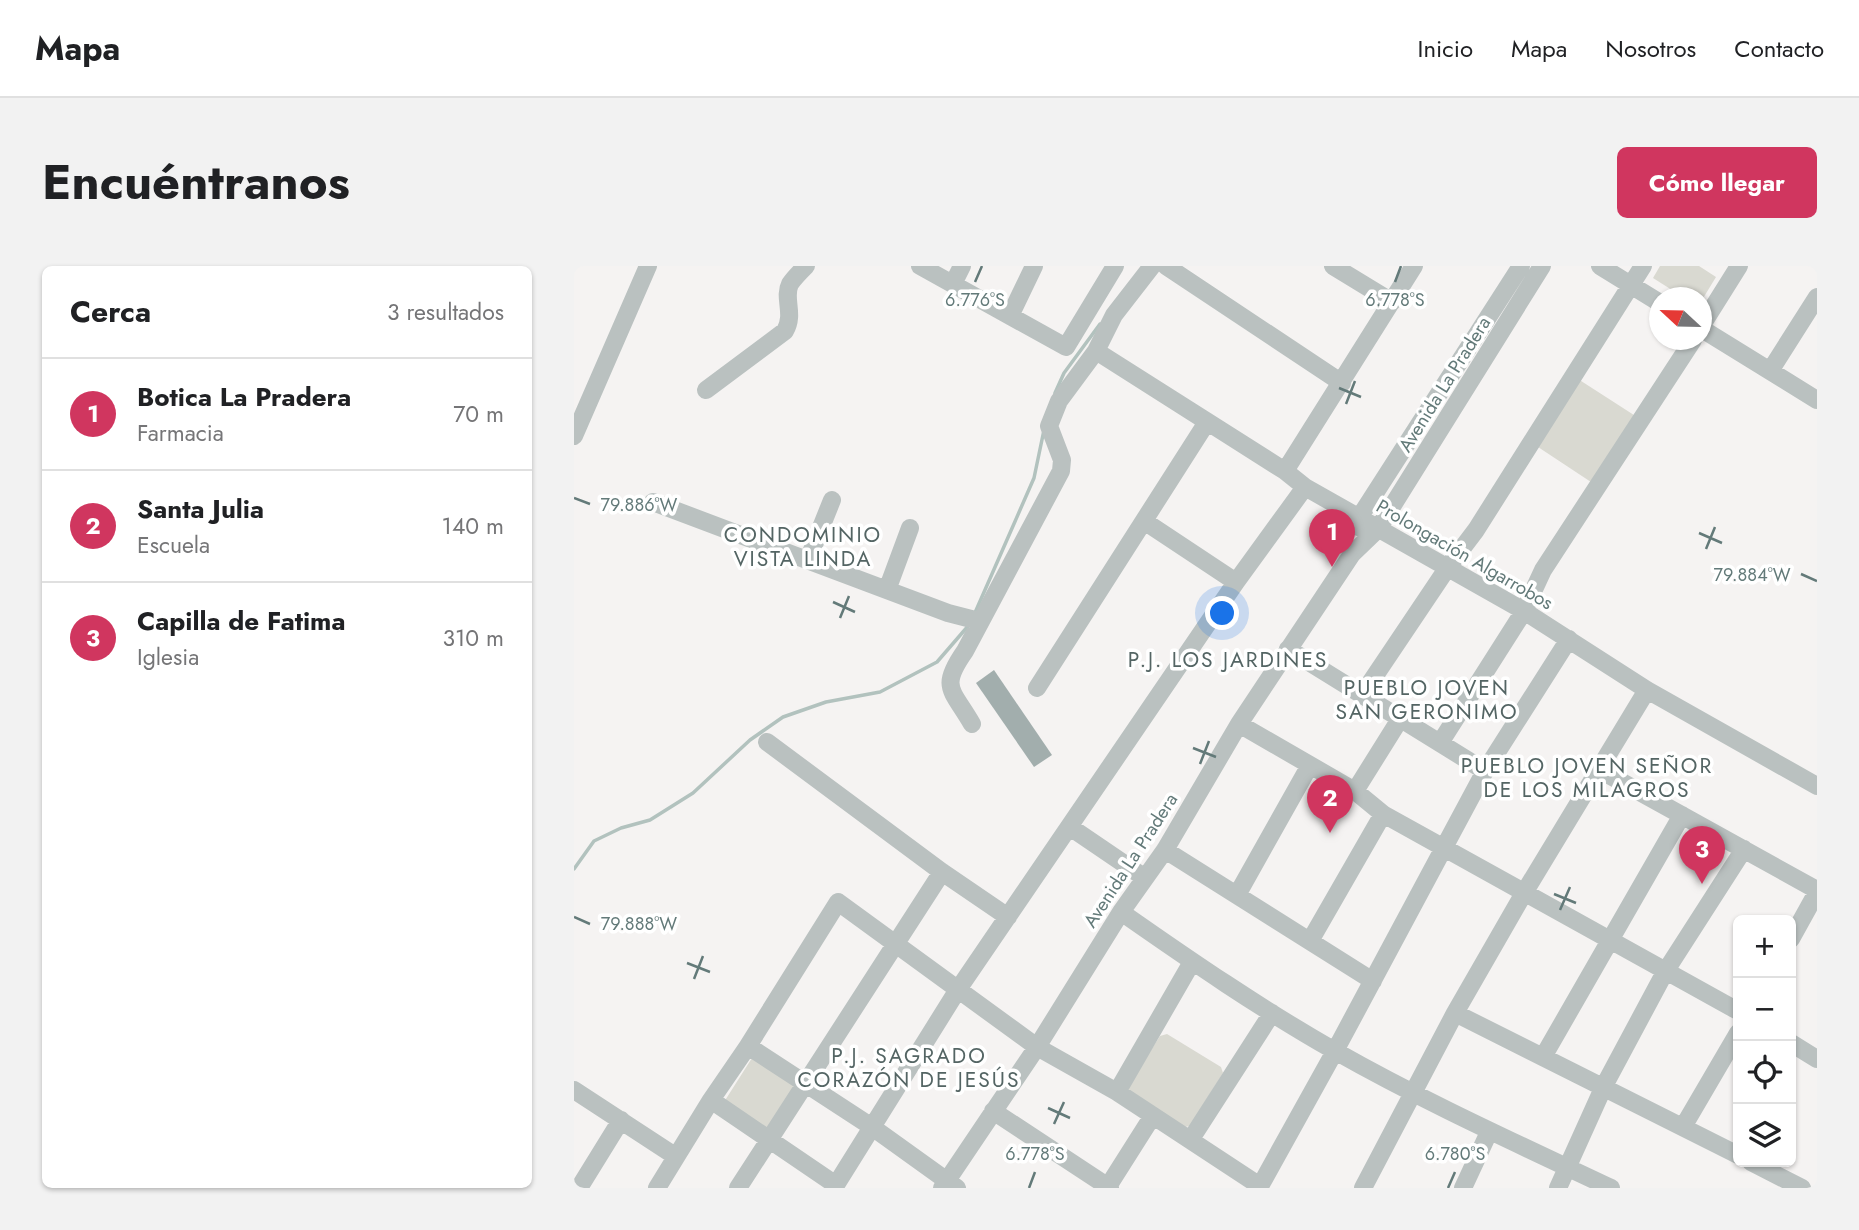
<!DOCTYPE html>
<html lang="es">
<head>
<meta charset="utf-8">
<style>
	:root { --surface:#fff; --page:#f2f2f2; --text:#202124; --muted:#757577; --line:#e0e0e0; --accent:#d0365f }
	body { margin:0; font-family:Jost,sans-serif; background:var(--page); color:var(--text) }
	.controls { position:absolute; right:21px; bottom:21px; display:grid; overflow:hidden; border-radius:10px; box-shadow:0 2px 5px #0004 }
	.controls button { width:63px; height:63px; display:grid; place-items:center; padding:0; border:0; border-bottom:2px solid var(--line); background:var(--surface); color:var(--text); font:35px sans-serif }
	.compass { position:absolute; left:1075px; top:21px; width:63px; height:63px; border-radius:50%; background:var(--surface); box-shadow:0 2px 5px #0004; rotate:292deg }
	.you { position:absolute; left:649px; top:348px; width:24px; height:24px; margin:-18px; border:5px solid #fff; border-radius:50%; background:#1a73e8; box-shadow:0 0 0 10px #1a73e833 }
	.badge { display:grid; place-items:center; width:46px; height:46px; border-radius:50%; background:var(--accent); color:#fff; font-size:23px; font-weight:700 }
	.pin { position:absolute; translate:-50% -58px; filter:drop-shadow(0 2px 4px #0008) }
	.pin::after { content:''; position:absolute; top:37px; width:24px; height:21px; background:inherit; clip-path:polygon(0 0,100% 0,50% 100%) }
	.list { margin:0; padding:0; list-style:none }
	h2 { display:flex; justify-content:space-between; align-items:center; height:91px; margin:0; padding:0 28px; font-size:30px }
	h2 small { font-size:23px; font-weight:400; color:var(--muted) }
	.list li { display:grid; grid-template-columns:46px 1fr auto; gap:21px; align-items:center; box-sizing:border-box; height:112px; padding:0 28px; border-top:2px solid var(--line) }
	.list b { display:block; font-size:26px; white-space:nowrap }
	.list p { margin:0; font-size:23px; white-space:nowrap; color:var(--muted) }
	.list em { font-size:23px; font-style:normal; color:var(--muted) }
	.icon { flex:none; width:38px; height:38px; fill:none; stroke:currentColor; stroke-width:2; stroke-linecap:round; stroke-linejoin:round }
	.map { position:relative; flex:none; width:1243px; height:922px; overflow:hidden; border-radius:10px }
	header { display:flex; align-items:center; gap:42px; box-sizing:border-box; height:98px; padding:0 35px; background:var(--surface); border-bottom:2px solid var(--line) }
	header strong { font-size:33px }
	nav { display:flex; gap:38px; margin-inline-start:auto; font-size:24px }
	.intro { display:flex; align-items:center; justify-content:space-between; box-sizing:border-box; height:168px; padding:0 42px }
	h1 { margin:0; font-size:49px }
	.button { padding:18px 32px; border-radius:10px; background:var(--accent); color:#fff; font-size:24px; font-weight:700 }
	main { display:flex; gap:42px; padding:0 42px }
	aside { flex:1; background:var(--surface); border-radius:10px; box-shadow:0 2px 5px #0004 }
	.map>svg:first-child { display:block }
</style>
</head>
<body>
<header>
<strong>Mapa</strong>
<nav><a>Inicio</a><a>Mapa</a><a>Nosotros</a><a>Contacto</a></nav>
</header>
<div class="intro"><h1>Encuéntranos</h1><a class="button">Cómo llegar</a></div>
<main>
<aside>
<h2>Cerca<small>3 resultados</small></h2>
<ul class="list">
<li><span class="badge">1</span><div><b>Botica La Pradera</b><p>Farmacia</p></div><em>70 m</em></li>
<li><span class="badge">2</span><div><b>Santa Julia</b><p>Escuela</p></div><em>140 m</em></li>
<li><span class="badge">3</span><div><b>Capilla de Fatima</b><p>Iglesia</p></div><em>310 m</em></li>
</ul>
</aside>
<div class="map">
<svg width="1243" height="922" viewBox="0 0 1243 922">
	<rect width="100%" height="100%" fill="#f5f3f2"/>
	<path fill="#d9d9d1" d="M1086,0H1125L1142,11L1128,34V32L1109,31L1079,12Z
		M1004,113L1063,151L1020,218L961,179Z
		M593,768L647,801L649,807L616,860L611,861L555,827L554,820L586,770Z
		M178,792L225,821L196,866L150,836Z"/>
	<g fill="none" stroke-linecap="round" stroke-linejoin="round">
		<path stroke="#b2c2be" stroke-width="3.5" d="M481,127L490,107L526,58
			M400,349L460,212L470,164
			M0,603L20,575L47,562L76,554L119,527L176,474L209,451L252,436L306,426L363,396L395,359"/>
	</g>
	<path fill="#a2aead" d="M420,404L478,489L460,501L402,417Z"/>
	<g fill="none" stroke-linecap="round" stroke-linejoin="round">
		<path stroke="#bac1c0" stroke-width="18" d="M346,0L492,81L541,0
			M592,0L768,117
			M759,0L818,36
			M1026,0L1086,37
			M379,18L388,0
			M436,50L460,0
			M1128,59L1165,0
			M1128,63L1243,134
			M522,85L711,205L731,221L950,345L1073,424L1243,520
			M1196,105L1243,31
			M132,124L211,65C221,48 209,32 216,18C220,12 227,5 232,0
			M0,170L74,0
			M711,205L840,0
			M79,236L374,347L405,355
			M570,255L662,316
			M784,261L785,252L947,0
			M234,294L258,234
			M313,324L336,262
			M714,383L911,505
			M463,422L633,156
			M788,429L874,301L902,264L1069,0
			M398,458C378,423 365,422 391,385L487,205L488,194L475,160L485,135L522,85L540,49L578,0
			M665,458L781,525L809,548L1164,745
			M193,476L368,606L434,651
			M866,477L950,345L969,304L1119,74
			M1026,504L1243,624
			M781,525L826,453
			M496,561L571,612
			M591,584L799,715
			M663,629L736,499
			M547,646C617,695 687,743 761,785C851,836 944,878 1037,922
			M1217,673L1243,626
			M736,675L809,548
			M881,747L1164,889
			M1217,777L1243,793
			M174,780L298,861L383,922
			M969,791L1108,549
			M0,824L101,890
			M543,826L618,696
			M137,834L262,919
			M419,845L536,922
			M1109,861L1164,767
			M617,873L698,747
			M1177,896L1228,922
			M5,922L47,854
			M83,922L137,834L174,780L264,636L463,781L543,826L686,920
			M164,922L368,606
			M260,922L383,725L662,316L731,221
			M368,922L463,781L547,646L591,584L665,458L778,288L804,263L968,0
			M533,922L578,851
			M685,922L761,785L911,505L995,373
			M789,922L881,747L950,627L1073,424
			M889,922L915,866
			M984,922L1030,820L1091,706L1170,583"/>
	</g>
	<path fill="none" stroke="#637a79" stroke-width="2.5" d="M401,16L408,0M821,16L827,0M765,122L787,131M772,138L781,115M0,232L16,238M1125,267L1148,277M1132,283L1141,261M1227,308L1243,315M259,336L281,346M266,352L275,330M619,482L642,491M626,498L635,475M980,628L1002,637M986,644L996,621M0,651L16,658M113,697L136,706M120,713L129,690M474,842L496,852M480,858L490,836M455,922L461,906M874,922L881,906"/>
	<g text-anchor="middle" stroke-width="7" stroke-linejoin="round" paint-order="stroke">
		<g font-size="19" fill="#637a79" stroke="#fff">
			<text transform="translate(870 118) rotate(-58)" y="7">Avenida La Pradera</text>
			<text transform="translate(891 288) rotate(30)" y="7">Prolongación Algarrobos</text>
			<text transform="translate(556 594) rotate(-57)" y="7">Avenida La Pradera</text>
		</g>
		<g font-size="21" letter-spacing="2" fill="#546564" stroke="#fff">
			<text x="229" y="276">CONDOMINIO<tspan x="229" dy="24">VISTA LINDA</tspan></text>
			<text x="654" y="401">P.J. LOS JARDINES</text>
			<text x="853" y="429">PUEBLO JOVEN<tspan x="853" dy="24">SAN GERONIMO</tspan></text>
			<text x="1013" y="507">PUEBLO JOVEN SEÑOR<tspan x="1013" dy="24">DE LOS MILAGROS</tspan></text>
			<text x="335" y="797">P.J. SAGRADO<tspan x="335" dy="24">CORAZÓN DE JESÚS</tspan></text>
		</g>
	</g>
	<g font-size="18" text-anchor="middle" fill="#637a79" stroke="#fff" stroke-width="7" stroke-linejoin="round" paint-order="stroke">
		<text x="401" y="40">6.776°S</text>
		<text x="821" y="40">6.778°S</text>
		<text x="65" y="245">79.886°W</text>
		<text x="1178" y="315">79.884°W</text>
		<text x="65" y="664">79.888°W</text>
		<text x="461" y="894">6.778°S</text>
		<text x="881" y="894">6.780°S</text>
	</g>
</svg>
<div class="controls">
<button>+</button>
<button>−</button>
<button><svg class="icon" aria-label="locate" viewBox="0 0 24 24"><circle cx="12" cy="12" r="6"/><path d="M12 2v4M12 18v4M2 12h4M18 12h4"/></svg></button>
<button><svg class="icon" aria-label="layers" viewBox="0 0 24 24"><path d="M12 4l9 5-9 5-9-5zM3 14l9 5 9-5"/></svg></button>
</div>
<svg class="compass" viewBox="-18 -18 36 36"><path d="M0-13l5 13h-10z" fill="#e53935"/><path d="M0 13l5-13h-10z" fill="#757577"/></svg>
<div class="you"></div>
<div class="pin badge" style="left:758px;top:301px">1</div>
<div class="pin badge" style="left:756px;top:567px">2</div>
<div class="pin badge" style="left:1128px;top:618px">3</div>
</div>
</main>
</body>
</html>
